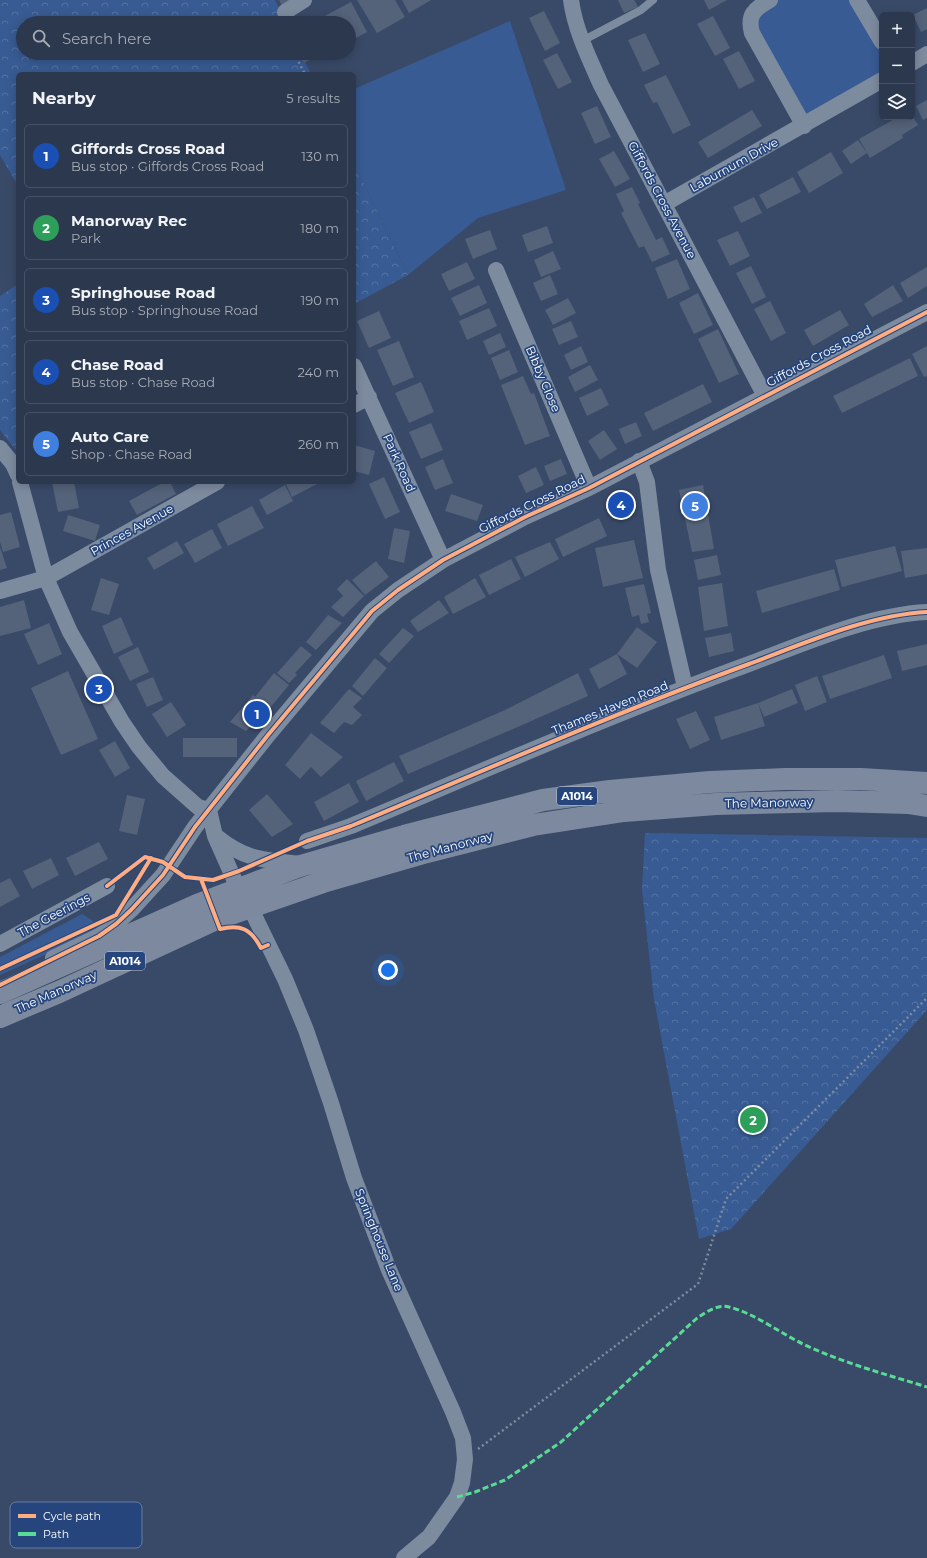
<!DOCTYPE html>
<html lang="en">
<head>
<meta charset="utf-8">
<style>
	:root { --surface:#2b384e; --page:#333f55; --text:#f1f3f6; --muted:#a6acb6; --line:#475266; --accent:#95b2f1 }
	body { margin:0; font-family:Montserrat,sans-serif; background:var(--page); color:var(--text) }
	.controls { position:absolute; right:12px; top:12px; display:grid; overflow:hidden; border-radius:6px; box-shadow:0 2px 10px #0003 }
	.controls button { width:36px; height:36px; display:grid; place-items:center; padding:0; border:0; border-bottom:1px solid var(--line); background:var(--surface); color:var(--text); font:20px sans-serif }
	.you { position:absolute; left:388px; top:970px; width:14px; height:14px; margin:-10px; border:3px solid #fff; border-radius:50%; background:#1a73e8; box-shadow:0 0 0 6px #1a73e833 }
	.badge { display:grid; place-items:center; width:26px; height:26px; border-radius:50%; background:var(--accent); color:#fff; font-size:13px; font-weight:700 }
	.pin { position:absolute; translate:-50% -50%; border:2px solid #fff; box-shadow:0 1px 4px #0006 }
	.list { margin:0; padding:0; list-style:none }
	h2 { display:flex; justify-content:space-between; align-items:center; height:52px; margin:0; padding:0 16px; font-size:17px }
	h2 small { font-size:13px; font-weight:400; color:var(--muted) }
	.list li { display:grid; grid-template-columns:26px 1fr auto; gap:12px; align-items:center; box-sizing:border-box; height:64px; margin:0 8px 8px; padding:0 8px; border:1px solid var(--line); border-radius:6px }
	.list b { display:block; font-size:15px; white-space:nowrap }
	.list p { margin:0; font-size:13px; white-space:nowrap; color:var(--muted) }
	.list em { font-size:13px; font-style:normal; color:var(--muted) }
	.icon { flex:none; width:22px; height:22px; fill:none; stroke:currentColor; stroke-width:2; stroke-linecap:round; stroke-linejoin:round }
	.map { position:relative; flex:none; width:927px; height:1558px; overflow:hidden }
	.search { position:absolute; background:var(--surface); box-shadow:0 2px 10px #0003; left:16px; top:16px; width:340px; height:44px; display:flex; align-items:center; gap:10px; box-sizing:border-box; padding:0 14px; border-radius:22px; color:var(--muted); font-size:15px }
	.panel { position:absolute; background:var(--surface); box-shadow:0 2px 10px #0003; left:16px; top:72px; width:340px; height:412px; border-radius:6px }
	.map>svg:first-child { display:block }
</style>
</head>
<body>
<div class="map">
<svg width="927" height="1558" viewBox="0 0 927 1558">
	<defs>
		<pattern id="park-crowns" width="20" height="18" patternUnits="userSpaceOnUse"><rect width="20" height="18" fill="#385b93"/><path d="M2 6a3 3 0 1 1 6 0M12 15a3 3 0 1 1 6 0" fill="none" stroke="#5674a3"/></pattern>
	</defs>
	<rect width="100%" height="100%" fill="#394a68"/>
	<path fill="#385b93" d="M770,0H857L882,42V80L804,126L750,19Z
		M510,21L566,190L478,218L408,275L354,163V89Z
		M82,914L104,928L0,975V957Z"/>
	<path fill="url(#park-crowns)" d="M0,0H275L286,23H23V53H301L311,74H18V186L0,155Z
		M354,163L408,275L354,304Z
		M18,284V453L0,430V296Z
		M645,833L927,838V1010L731,1229L699,1239L654,999L642,890Z"/>
	<path fill="#54627a" d="M279,0H294L282,6Z
		M357,0H395L405,17L377,33Z
		M402,0H431L409,13Z
		M618,0H634L638,7L624,13Z
		M704,0H727L709,10Z
		M351,2L367,32L349,42V23H324L321,18Z
		M927,8V29L921,32L913,15Z
		M544,11L560,43L545,51L529,18Z
		M713,16L730,48L715,56L697,24Z
		M645,33L660,64L643,72L628,40Z
		M739,51L755,81L739,89L723,59Z
		M298,53H321L304,63Z
		M557,53L572,82L558,89L543,60Z
		M666,75L691,125L673,134L657,102L653,103L644,85Z
		M927,100V118L923,120L916,106Z
		M597,106L611,137L595,144L581,113Z
		M752,110L762,126L708,158L698,142Z
		M898,117H913L918,125L902,135L903,138L870,158L859,139Z
		M858,140L867,153L851,164L842,151Z
		M614,151L630,179L615,187L599,159Z
		M831,152L843,173L809,193L797,172Z
		M793,177L801,192L767,209L759,195Z
		M632,187L640,203L638,204L656,240L662,237L670,254L652,262L644,246L639,248L621,213L624,211L616,194Z
		M754,197L762,213L741,223L733,207Z
		M547,226L553,243L528,252L522,235Z
		M490,230L497,249L473,259L465,239Z
		M738,231L750,256L730,266L717,240Z
		M553,251L561,269L541,277L534,260Z
		M677,259L690,289L668,299L655,268Z
		M467,262L475,279L449,291L441,274Z
		M751,266L766,297L752,304L736,273Z
		M927,267V286L908,298L900,283Z
		M550,275L558,294L541,301L533,283Z
		M479,285L487,303L460,316L451,298Z
		M893,285L903,301L872,317L864,304Z
		M698,293L713,325L694,334L679,303Z
		M568,298L576,313L553,325L545,310Z
		M770,301L786,333L771,341L754,309Z
		M489,308L497,326L467,340L459,321Z
		M840,310L849,325L813,346L804,330Z
		M379,311L391,338L369,348L357,321Z
		M571,321L578,337L559,345L552,329Z
		M718,329L739,374L719,383L698,339Z
		M500,333L506,347L489,355L483,341Z
		M399,341L414,377L393,386L377,350Z
		M581,346L588,362L571,370L564,355Z
		M927,346V376L924,377L912,354Z
		M509,350L518,372L500,380L491,358Z
		M910,358L918,376L842,413L833,396Z
		M590,365L598,380L575,392L568,377Z
		M523,376L531,394L534,393L550,436L525,445L501,385Z
		M421,382L434,412L409,423L395,393Z
		M703,384L712,402L653,431L644,413Z
		M601,388L609,405L587,416L579,398Z
		M636,422L642,436L625,444L619,429Z
		M431,423L443,450L421,459L409,432Z
		M604,430L617,449L600,460L588,441Z
		M354,445L375,451L369,475L354,471Z
		M443,459L453,483L435,490L425,467Z
		M561,459L567,474L550,481L544,466Z
		M536,467L544,485L526,493L518,476Z
		M384,477L400,512L385,519L369,484Z
		M52,482H74L79,508L58,512Z
		M164,482H170L176,494L137,515L129,501Z
		M285,482H321L292,497Z
		M285,485L293,501L267,515L259,500Z
		M703,485L714,549L692,552L679,490Z
		M451,494L483,505L477,521L445,511Z
		M252,506L264,528L228,546L217,524Z
		M11,512L20,547L3,552L0,542V515Z
		M68,515L100,525L95,541L63,531Z
		M599,518L607,536L563,557L555,539Z
		M394,528L410,531L404,563L388,559Z
		M212,529L222,548L195,563L184,544Z
		M634,540L643,578L603,587L595,548Z
		M177,541L184,553L154,570L147,558Z
		M550,542L559,559L525,577L515,557Z
		M895,546L902,571L842,587L835,560Z
		M0,547L7,568L0,570Z
		M927,548V574L905,578L901,551Z
		M717,555L721,575L698,580L694,560Z
		M511,559L521,579L489,595L479,575Z
		M376,561L389,577L365,595L352,580Z
		M834,569L840,590L762,613L756,591Z
		M101,578L119,584L109,615L91,610Z
		M475,578L486,597L453,614L444,597Z
		M347,579L364,596L343,617L331,607L343,596L337,589Z
		M722,583L728,626L704,631L698,587Z
		M644,584L651,613L647,614L649,622L641,624L639,615L632,617L625,588Z
		M24,600L31,628L0,636V607Z
		M439,600L449,613L418,632L410,621Z
		M328,615L342,623L316,650L306,642Z
		M121,617L133,645L114,654L102,626Z
		M49,623L62,654L38,665L24,634Z
		M637,627L657,642L637,668L617,654Z
		M403,628L414,636L389,663L379,654Z
		M731,633L734,651L709,657L705,638Z
		M927,644V665L902,671L897,651Z
		M301,646L312,655L295,673L297,675L289,683L277,673Z
		M138,647L149,672L130,681L118,657Z
		M617,654L627,674L599,689L589,669Z
		M884,655L892,678L830,699L822,676Z
		M375,658L387,668L363,696L352,686Z
		M68,671L98,739L61,755L31,688Z
		M274,673L289,685L270,708L246,731L230,722L253,695L255,697Z
		M578,673L588,696L513,729L408,774L399,756L505,710Z
		M817,676L827,702L805,711L795,685Z
		M153,677L163,700L147,707L136,684Z
		M349,689L362,698L353,707L362,715L352,725L344,722L334,733L320,723Z
		M792,689L798,703L764,717L758,703L765,726L721,740L714,717L758,703Z
		M171,702L186,725L167,737L152,714Z
		M696,711L710,740L690,749L676,719Z
		M311,733L343,757L321,777L311,767L300,779L285,765Z
		M183,738H237V757H183Z
		M115,741L130,768L115,777L99,750Z
		M394,762L404,781L366,801L356,781Z
		M349,783L359,802L324,821L314,802Z
		M267,794L293,824L272,837L249,810Z
		M127,795L145,799L137,835L119,831Z
		M99,842L108,859L75,876L66,858Z
		M51,858L59,875L32,889L23,871Z
		M10,878L20,896L0,907V883Z"/>
	<g fill="none" stroke-linecap="round" stroke-linejoin="round">
		<path stroke="#7d8b9f" stroke-width="2.5" stroke-dasharray="2 3" stroke-linecap="butt" d="M294,53L305,74
			M478,1449L698,1284L726,1199L927,998"/>
		<path stroke="#7d8b9f" stroke-width="8" d="M582,41L641,10L653,0"/>
		<path stroke="#7d8b9f" stroke-width="16" d="M571,0C575,30 589,58 601,85L765,396
			M770,0C754,9 747,15 752,33L804,126
			M857,0L882,42
			M285,12L304,0
			M912,63L927,54
			M664,204L882,80
			M496,270L589,488
			M354,366L443,560
			M354,405L369,397
			M0,448L13,464L18,475
			M639,461L647,482L658,570L685,687
			M20,482L46,578L70,632L122,722L139,747L163,776L198,807L209,810
			M0,591L46,578L217,482
			M209,810L215,836L238,888L250,907L285,979L306,1030L331,1103L354,1178L389,1270L453,1412L463,1438L465,1459L462,1483L457,1497L429,1537L404,1558
			M217,837C246,861 267,860 302,864
			M307,841L351,826C483,771 615,713 749,664C805,643 868,615 927,612
			M0,944L107,886
			M53,958L99,936L116,924L131,910L163,875L195,827L268,735L372,611L398,590L443,560L525,517L589,488L927,312"/>
		<path stroke="#7c899e" stroke-width="22" d="M0,993L197,905L297,867L404,836L543,800L610,791L710,782L785,779H861L927,783
			M0,1017L59,992L216,919L323,882L427,852L533,825L624,811L716,804L837,801L908,803L927,806"/>
		<path stroke="#5adb95" stroke-width="3" stroke-dasharray="6 3" stroke-linecap="butt" d="M457,1497L475,1492L505,1480L561,1442L696,1319C706,1312 717,1304 729,1307C754,1313 780,1333 803,1344C843,1363 885,1374 927,1387"/>
		<g stroke="#25457c" stroke-width="6">
			<path id="cycleway" d="M201,879L220,929C241,924 251,929 261,948L268,945
				M107,886L145,857L163,862L185,877L213,880L239,871L307,841L351,826C483,771 615,713 749,664C805,643 868,615 927,612
				M0,969L116,915L151,858
				M0,985L99,936L116,924L131,910L163,875L195,827L268,735L372,611L398,590L443,560L525,517L589,488L927,312"/>
		</g>
		<use href="#cycleway" stroke="#ffac80" stroke-width="4"/>
	</g>
	<g text-anchor="middle" stroke-width="3.5" stroke-linejoin="round" paint-order="stroke">
		<g fill="#25457c" stroke="#bec7d8" stroke-width="1">
			<rect x="557" y="787" width="40" height="18" rx="3"/>
			<rect x="105" y="952" width="40" height="18" rx="3"/>
		</g>
		<g font-size="11" font-weight="bold" fill="#fff">
			<text x="577" y="800">A1014</text>
			<text x="125" y="965">A1014</text>
		</g>
		<g font-size="12" fill="#fff" stroke="#25457c">
			<text transform="translate(734 165) rotate(-29)" y="4">Laburnum Drive</text>
			<text transform="translate(662 200) rotate(62)" y="4">Giffords Cross Avenue</text>
			<text transform="translate(819 356) rotate(-28)" y="4">Giffords Cross Road</text>
			<text transform="translate(543 379) rotate(67)" y="4">Bibby Close</text>
			<text transform="translate(399 463) rotate(66)" y="4">Park Road</text>
			<text transform="translate(532 504) rotate(-26)" y="4">Giffords Cross Road</text>
			<text transform="translate(132 530) rotate(-29)" y="4">Princes Avenue</text>
			<text transform="translate(610 708) rotate(-22)" y="4">Thames Haven Road</text>
			<text transform="translate(769 803) rotate(-1)" y="4">The Manorway</text>
			<text transform="translate(450 847) rotate(-15)" y="4">The Manorway</text>
			<text transform="translate(54 915) rotate(-28)" y="4">The Geerings</text>
			<text transform="translate(56 992) rotate(-24)" y="4">The Manorway</text>
			<text transform="translate(379 1240) rotate(68)" y="4">Springhouse Lane</text>
		</g>
	</g>
	<rect x="10" y="1502" width="132" height="46" rx="6" fill="#25457c" stroke="#667da3" stroke-width="1"/>
	<rect x="18" y="1514" width="18" height="4" fill="#ffac80"/>
	<rect x="18" y="1532" width="18" height="4" fill="#5adb95"/>
	<g font-size="11" fill="#fff">
		<text x="43" y="1520">Cycle path</text>
		<text x="43" y="1538">Path</text>
	</g>
</svg>
<div class="controls">
<button>+</button>
<button>−</button>
<button><svg class="icon" aria-label="layers" viewBox="0 0 24 24"><path d="M12 4l9 5-9 5-9-5zM3 14l9 5 9-5"/></svg></button>
</div>
<div class="you"></div>
<div class="pin badge" style="left:257px;top:714px;background:#1a4fb4">1</div>
<div class="pin badge" style="left:753px;top:1120px;background:#2e9e5b">2</div>
<div class="pin badge" style="left:99px;top:689px;background:#1a4fb4">3</div>
<div class="pin badge" style="left:621px;top:505px;background:#1a4fb4">4</div>
<div class="pin badge" style="left:695px;top:506px;background:#3f7fe0">5</div>
<div class="search"><svg class="icon" aria-label="search" viewBox="0 0 24 24"><circle cx="10" cy="10" r="6"/><path d="M15 15l6 6"/></svg>Search here</div>
<section class="panel">
<h2>Nearby<small>5 results</small></h2>
<ul class="list">
<li><span class="badge" style="background:#1a4fb4">1</span><div><b>Giffords Cross Road</b><p>Bus stop · Giffords Cross Road</p></div><em>130 m</em></li>
<li><span class="badge" style="background:#2e9e5b">2</span><div><b>Manorway Rec</b><p>Park</p></div><em>180 m</em></li>
<li><span class="badge" style="background:#1a4fb4">3</span><div><b>Springhouse Road</b><p>Bus stop · Springhouse Road</p></div><em>190 m</em></li>
<li><span class="badge" style="background:#1a4fb4">4</span><div><b>Chase Road</b><p>Bus stop · Chase Road</p></div><em>240 m</em></li>
<li><span class="badge" style="background:#3f7fe0">5</span><div><b>Auto Care</b><p>Shop · Chase Road</p></div><em>260 m</em></li>
</ul>
</section>
</div>
</body>
</html>
